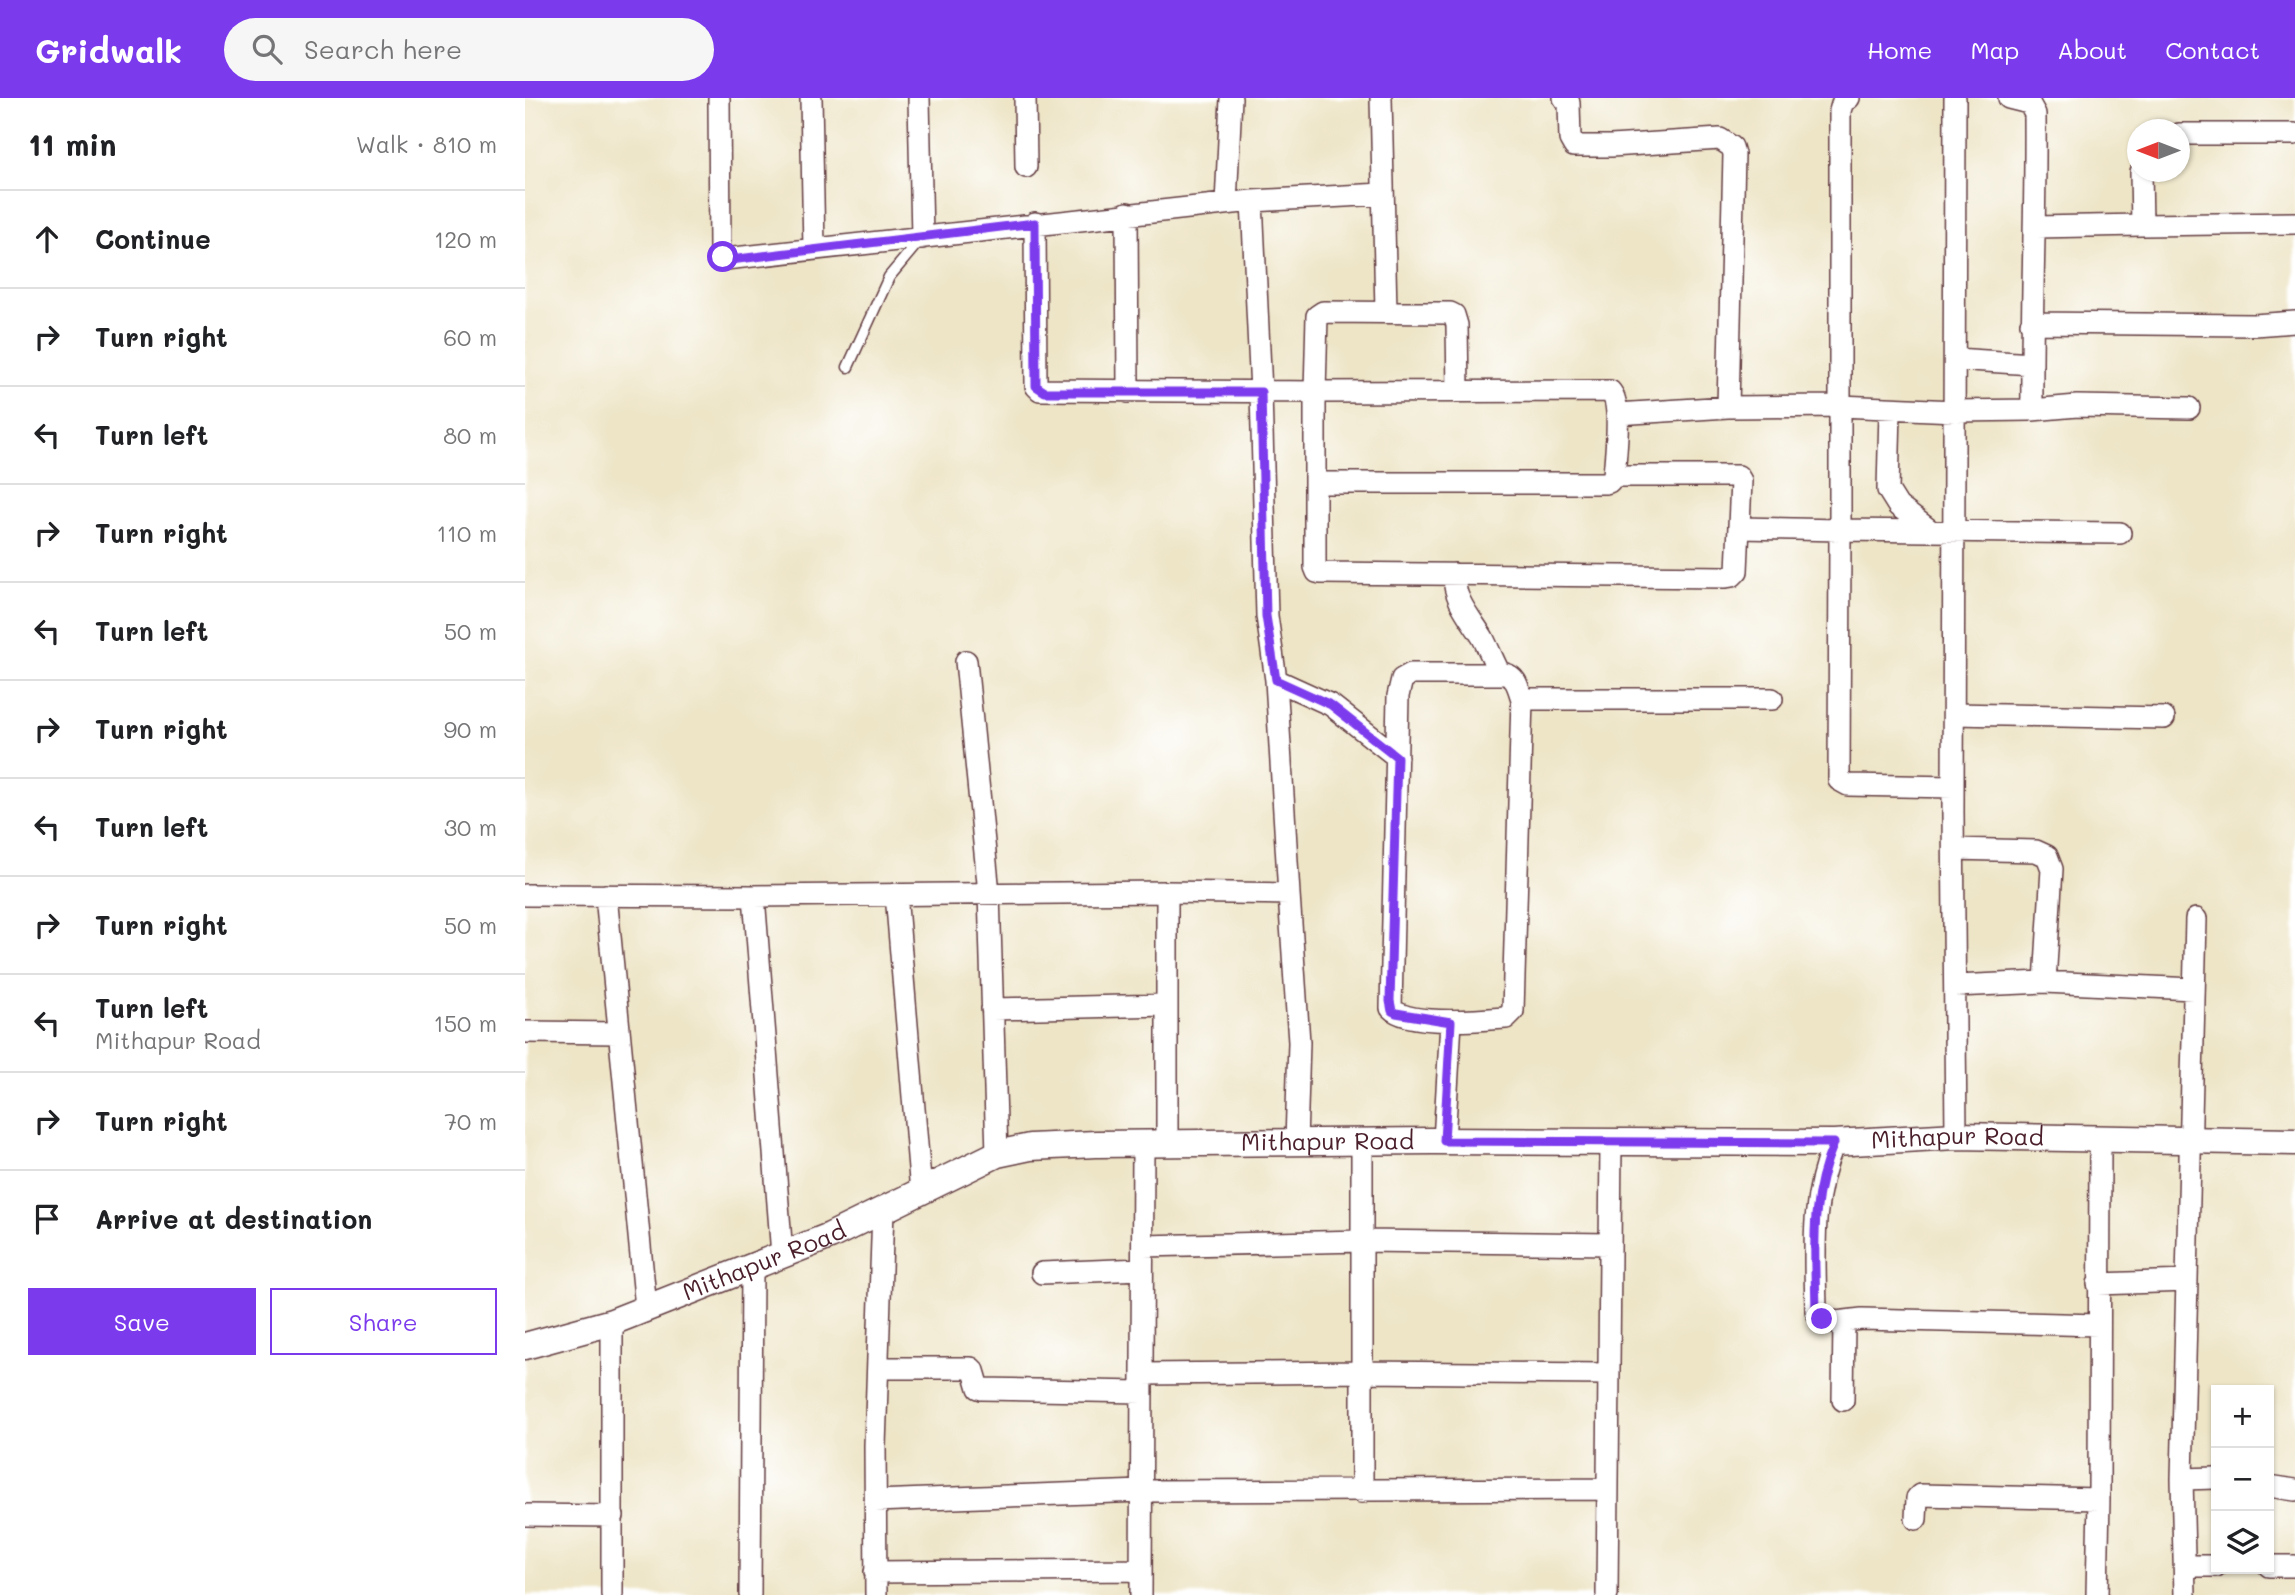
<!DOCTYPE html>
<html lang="en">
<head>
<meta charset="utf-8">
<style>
	:root { --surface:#fff; --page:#f6f6f6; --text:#202124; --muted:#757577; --line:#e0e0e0; --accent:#7c3aed }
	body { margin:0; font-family:Mali,sans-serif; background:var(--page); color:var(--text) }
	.controls { position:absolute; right:21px; bottom:21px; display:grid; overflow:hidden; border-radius:0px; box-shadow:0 2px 5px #0004 }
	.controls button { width:63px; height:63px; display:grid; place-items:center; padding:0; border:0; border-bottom:2px solid var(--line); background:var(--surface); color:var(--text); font:35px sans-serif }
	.compass { position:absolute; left:1602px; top:21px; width:63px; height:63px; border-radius:50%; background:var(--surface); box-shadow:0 2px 5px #0004; rotate:270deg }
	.stop { position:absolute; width:21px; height:21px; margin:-16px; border:5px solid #7c3aed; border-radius:50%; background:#fff }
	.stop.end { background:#7c3aed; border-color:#fff; box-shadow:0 2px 7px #0008 }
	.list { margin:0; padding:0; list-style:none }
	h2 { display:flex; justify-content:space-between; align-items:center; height:91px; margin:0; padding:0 28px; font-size:30px }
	h2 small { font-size:23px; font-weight:400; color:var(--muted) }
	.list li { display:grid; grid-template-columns:46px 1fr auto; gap:21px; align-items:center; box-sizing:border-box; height:98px; padding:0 28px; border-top:2px solid var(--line) }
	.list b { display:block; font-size:26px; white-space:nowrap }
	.list p { margin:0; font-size:23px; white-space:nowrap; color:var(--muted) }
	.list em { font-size:23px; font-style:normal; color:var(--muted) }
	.actions { display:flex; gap:14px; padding:21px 28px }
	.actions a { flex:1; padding:16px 0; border:2px solid var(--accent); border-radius:0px; text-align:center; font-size:24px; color:var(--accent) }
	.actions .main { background:var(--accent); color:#fff }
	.icon { flex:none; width:38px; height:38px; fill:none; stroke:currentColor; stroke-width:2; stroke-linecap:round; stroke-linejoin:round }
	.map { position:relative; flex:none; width:1770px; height:1497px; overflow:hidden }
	header { display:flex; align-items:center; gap:42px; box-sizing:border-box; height:98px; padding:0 35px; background:var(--accent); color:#fff }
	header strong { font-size:33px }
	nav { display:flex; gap:38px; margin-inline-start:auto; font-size:24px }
	.search { width:490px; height:63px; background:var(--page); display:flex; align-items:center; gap:18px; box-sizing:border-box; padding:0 24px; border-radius:38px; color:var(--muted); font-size:26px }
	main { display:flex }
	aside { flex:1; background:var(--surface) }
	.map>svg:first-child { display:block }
</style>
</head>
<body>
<header>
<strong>Gridwalk</strong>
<div class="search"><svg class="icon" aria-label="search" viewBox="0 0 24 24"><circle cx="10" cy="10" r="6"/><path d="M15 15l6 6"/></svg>Search here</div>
<nav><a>Home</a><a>Map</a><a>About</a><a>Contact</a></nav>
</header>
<main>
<aside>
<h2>11 min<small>Walk · 810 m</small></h2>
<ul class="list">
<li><svg class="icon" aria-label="ahead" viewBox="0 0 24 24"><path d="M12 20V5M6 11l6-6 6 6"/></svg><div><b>Continue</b></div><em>120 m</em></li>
<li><svg class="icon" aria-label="right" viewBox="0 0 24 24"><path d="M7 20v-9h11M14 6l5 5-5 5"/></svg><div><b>Turn right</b></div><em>60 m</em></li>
<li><svg class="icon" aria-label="left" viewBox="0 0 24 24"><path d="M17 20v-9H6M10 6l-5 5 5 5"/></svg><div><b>Turn left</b></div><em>80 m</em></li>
<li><svg class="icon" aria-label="right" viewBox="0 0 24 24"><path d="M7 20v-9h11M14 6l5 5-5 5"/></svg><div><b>Turn right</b></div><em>110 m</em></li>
<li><svg class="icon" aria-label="left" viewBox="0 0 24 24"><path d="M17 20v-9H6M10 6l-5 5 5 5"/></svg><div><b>Turn left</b></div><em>50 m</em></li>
<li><svg class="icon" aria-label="right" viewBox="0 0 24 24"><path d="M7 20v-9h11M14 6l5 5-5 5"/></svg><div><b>Turn right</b></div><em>90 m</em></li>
<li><svg class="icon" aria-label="left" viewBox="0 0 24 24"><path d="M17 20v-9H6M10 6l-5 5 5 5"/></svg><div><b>Turn left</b></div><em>30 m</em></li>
<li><svg class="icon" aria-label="right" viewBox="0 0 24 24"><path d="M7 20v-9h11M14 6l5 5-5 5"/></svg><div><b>Turn right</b></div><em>50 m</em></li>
<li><svg class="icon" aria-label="left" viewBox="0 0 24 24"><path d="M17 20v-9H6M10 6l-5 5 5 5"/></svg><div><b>Turn left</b><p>Mithapur Road</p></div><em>150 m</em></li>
<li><svg class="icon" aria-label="right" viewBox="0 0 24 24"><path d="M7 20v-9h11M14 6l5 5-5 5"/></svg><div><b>Turn right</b></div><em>70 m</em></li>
<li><svg class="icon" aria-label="arrive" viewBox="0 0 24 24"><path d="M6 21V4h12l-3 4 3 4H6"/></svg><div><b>Arrive at destination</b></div></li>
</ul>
<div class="actions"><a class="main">Save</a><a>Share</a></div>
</aside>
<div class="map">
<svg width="1770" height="1497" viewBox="0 0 1770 1497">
	<rect width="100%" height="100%" fill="#fff"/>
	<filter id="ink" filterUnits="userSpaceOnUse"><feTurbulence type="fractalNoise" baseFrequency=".0143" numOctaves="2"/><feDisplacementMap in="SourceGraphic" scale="14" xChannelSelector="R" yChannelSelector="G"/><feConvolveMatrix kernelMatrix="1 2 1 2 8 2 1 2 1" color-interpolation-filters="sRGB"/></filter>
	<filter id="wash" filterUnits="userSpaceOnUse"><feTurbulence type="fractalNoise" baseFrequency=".00686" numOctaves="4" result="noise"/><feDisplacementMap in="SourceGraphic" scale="28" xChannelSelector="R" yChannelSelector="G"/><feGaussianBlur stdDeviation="1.57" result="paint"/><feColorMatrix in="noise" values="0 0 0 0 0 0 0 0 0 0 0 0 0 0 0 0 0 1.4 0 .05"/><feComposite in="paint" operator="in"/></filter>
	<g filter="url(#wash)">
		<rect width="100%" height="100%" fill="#eee5c7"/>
	</g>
	<g filter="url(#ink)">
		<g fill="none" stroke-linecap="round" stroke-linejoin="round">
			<g stroke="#633d42" stroke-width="13">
				<path id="service" d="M323,269L364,179L395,142"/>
			</g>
			<g stroke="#633d42" stroke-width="24">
				<path id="minor" d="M194,0L195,152L200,161L727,103L857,96
					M286,0L289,151
					M394,0L397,140
					M500,0L501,69
					M856,0L861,213
					M1039,0L1044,5L1045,41L1049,48H1086L1195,41L1207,49L1209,56L1203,309
					M1430,0L1428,715L1431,1038
					M1484,0L1504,5L1510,16C1511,115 1506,213 1507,312
					M1654,36H1770
					M1616,74L1617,127L1770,125
					M727,103L736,294L742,518L751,582L806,607L872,659
					M701,106L706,0
					M602,115L603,294
					M510,125L511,288L515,292L790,294L792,218L798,214L925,215L929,217L932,227L933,293
					M1511,129L1617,127
					M1506,225L1729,227L1770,224
					M1430,261L1507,266
					M1365,312L1363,392L1373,408L1406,433
					M1092,316L1203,309L1315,308L1430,313L1507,312L1552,308L1664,310
					M790,385H1080L1084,384L1089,378H1213L1216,383L1212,473L1207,478L1201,479L796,475L792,474L790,469V294L1085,293C1098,306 1090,359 1089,378
					M1216,430L1315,432V13L1318,3L1324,0
					M929,476C928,501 945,519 958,540C964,552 969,564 975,576
					M441,563L464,795L472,1056
					M886,576H980C992,579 993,590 997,601L988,913L981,920C956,922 883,928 866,910L873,598L877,581Z
					M997,601H1247
					M1429,616L1639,620
					M1428,689L1323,687L1314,682L1315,432L1595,435
					M1429,751L1511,753L1522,758L1527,771L1520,884
					M371,796L396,1094
					M764,796L774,944L771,1045
					M0,797L229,798L257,1157
					M81,797L121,1210
					M229,798L642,794L764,796L751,582
					M1430,888L1520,884L1668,891
					M467,911L641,907
					M0,934L94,935
					M919,1043L926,924
					M837,1044V1394
					M1309,1045C1285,1102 1290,1153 1291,1213L1295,1220L1311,1224L1337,1221L1573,1227
					M642,1046V794
					M618,1148L837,1143L1085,1146
					M517,1175L617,1171
					M1573,1186L1662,1183
					M87,1224V1497
					M353,1270H446L449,1273L454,1290L457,1291L617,1294
					M617,1276L837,1274L1083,1276
					M1318,1302L1319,1224
					M1657,1381L1691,1380
					M1744,1388L1770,1392
					M350,1403L617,1393L1082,1391
					M0,1417L88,1418
					M1391,1421L1392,1400L1395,1397L1574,1401
					M1660,1468H1691
					M1744,1468H1770
					M350,1474L616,1472
					M225,1497L227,1169
					M351,1497L350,1348L358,1112
					M616,1497L618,1046
					M1082,1497L1086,1043
					M1572,1497L1574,1401L1575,1041
					M1660,1497L1657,1381L1671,821"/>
			</g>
			<g stroke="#633d42" stroke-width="29">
				<g id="tertiary">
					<path id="s1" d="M0,1248L87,1224L305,1138L472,1056L505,1049L571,1046L907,1043L1309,1045L1431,1038L1770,1044"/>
				</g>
			</g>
			<use href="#service" stroke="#fff" stroke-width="10"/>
			<use href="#minor" stroke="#fff" stroke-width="21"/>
			<use href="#tertiary" stroke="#fff" stroke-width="26"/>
		</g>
	</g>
	<g fill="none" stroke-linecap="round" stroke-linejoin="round" filter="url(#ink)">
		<path stroke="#7c3aed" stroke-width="9" d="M198,159L205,162L510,125L511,288L520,294H736L741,518L751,582L806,607L872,659L865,903L867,913L871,915L926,924L919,1043L1309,1045C1284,1103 1290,1151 1291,1213L1292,1218L1297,1221"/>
	</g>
	<g text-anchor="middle" stroke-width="5" stroke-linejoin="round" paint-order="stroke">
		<g font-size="24" fill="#4a1f2b" stroke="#fff">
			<text dy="8" stroke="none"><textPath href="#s1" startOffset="1472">Mithapur Road</textPath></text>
			<text dy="8" stroke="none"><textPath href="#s1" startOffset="842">Mithapur Road</textPath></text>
			<text dy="8" stroke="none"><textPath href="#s1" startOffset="254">Mithapur Road</textPath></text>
		</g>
	</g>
</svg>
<div class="controls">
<button>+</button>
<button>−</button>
<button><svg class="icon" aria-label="layers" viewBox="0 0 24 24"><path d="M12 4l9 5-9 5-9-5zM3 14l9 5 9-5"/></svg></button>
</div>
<svg class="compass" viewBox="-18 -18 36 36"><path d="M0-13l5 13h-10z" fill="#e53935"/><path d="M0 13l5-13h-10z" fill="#757577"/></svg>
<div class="stop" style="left:198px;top:159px"></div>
<div class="stop end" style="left:1297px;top:1221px"></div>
</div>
</main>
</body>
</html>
